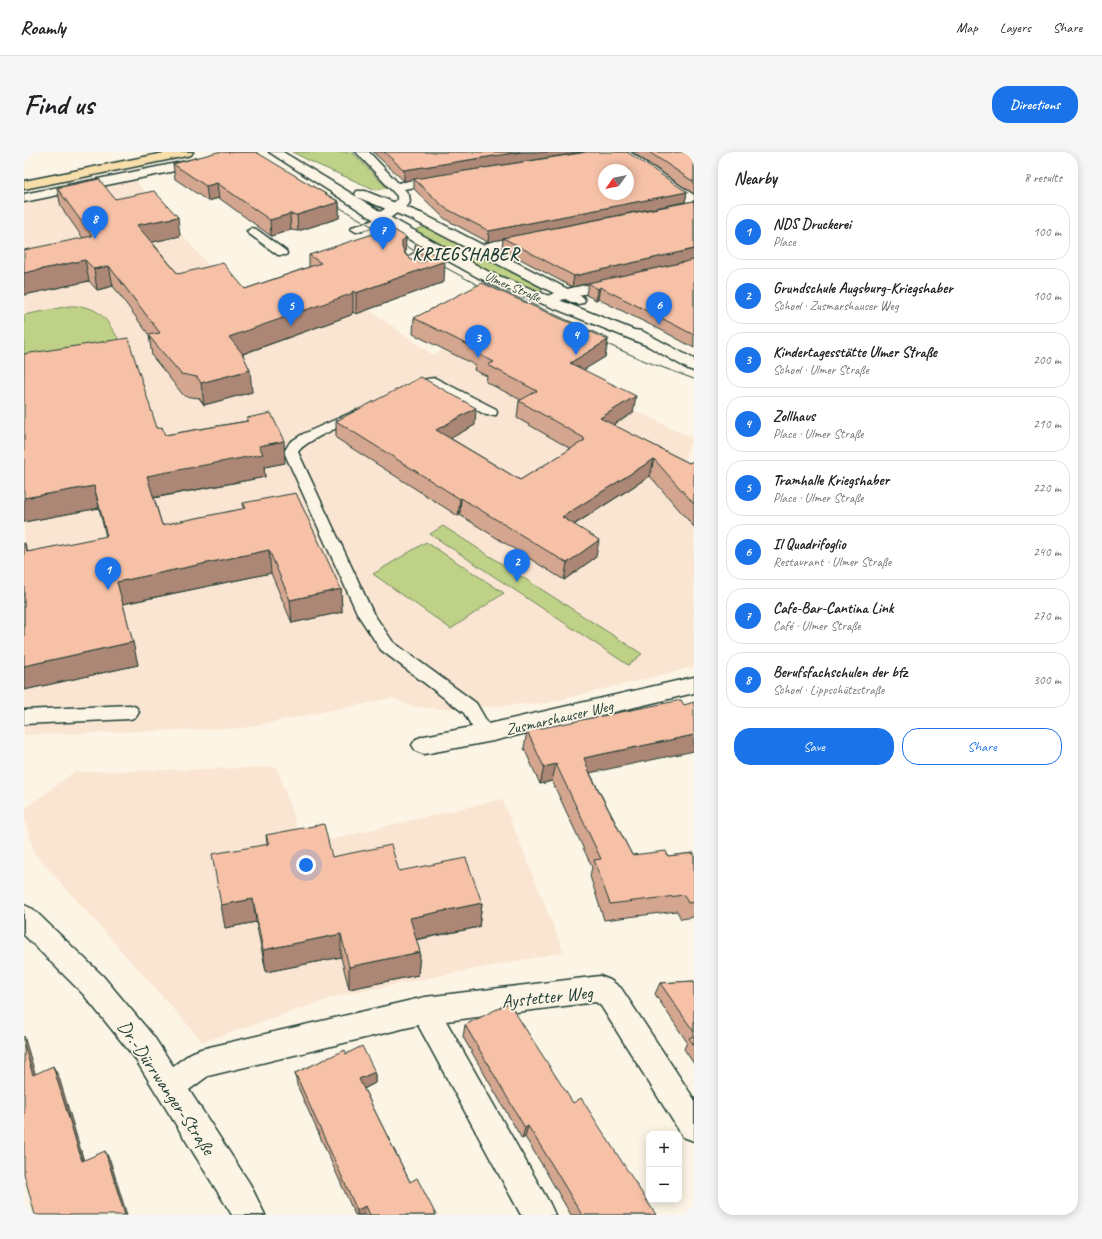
<!DOCTYPE html>
<html lang="en">
<head>
<meta charset="utf-8">
<style>
	:root { --surface:#fff; --page:#f6f6f6; --text:#202124; --muted:#757577; --line:#e0e0e0; --accent:#1a73e8 }
	body { margin:0; font-family:Caveat,sans-serif; background:var(--page); color:var(--text) }
	.controls { position:absolute; right:12px; bottom:12px; display:grid; overflow:hidden; border-radius:8px; box-shadow:0 2px 10px #0003 }
	.controls button { width:36px; height:36px; display:grid; place-items:center; padding:0; border:0; border-bottom:1px solid var(--line); background:var(--surface); color:var(--text); font:20px sans-serif }
	.compass { position:absolute; left:574px; top:12px; width:36px; height:36px; border-radius:50%; background:var(--surface); box-shadow:0 2px 10px #0003; rotate:237deg }
	.you { position:absolute; left:282px; top:713px; width:14px; height:14px; margin:-10px; border:3px solid #fff; border-radius:50%; background:#1a73e8; box-shadow:0 0 0 6px #1a73e833 }
	.badge { display:grid; place-items:center; width:26px; height:26px; border-radius:50%; background:var(--accent); color:#fff; font-size:13px; font-weight:700 }
	.pin { position:absolute; translate:-50% -33px; filter:drop-shadow(0 1px 2px #0008) }
	.pin::after { content:''; position:absolute; top:21px; width:14px; height:12px; background:inherit; clip-path:polygon(0 0,100% 0,50% 100%) }
	.list { margin:0; padding:0; list-style:none }
	h2 { display:flex; justify-content:space-between; align-items:center; height:52px; margin:0; padding:0 16px; font-size:17px }
	h2 small { font-size:13px; font-weight:400; color:var(--muted) }
	.list li { display:grid; grid-template-columns:26px 1fr auto; gap:12px; align-items:center; box-sizing:border-box; height:56px; margin:0 8px 8px; padding:0 8px; border:1px solid var(--line); border-radius:16px }
	.list b { display:block; font-size:15px; white-space:nowrap }
	.list p { margin:0; font-size:13px; white-space:nowrap; color:var(--muted) }
	.list em { font-size:13px; font-style:normal; color:var(--muted) }
	.actions { display:flex; gap:8px; padding:12px 16px }
	.actions a { flex:1; padding:9px 0; border:1px solid var(--accent); border-radius:16px; text-align:center; font-size:14px; color:var(--accent) }
	.actions .main { background:var(--accent); color:#fff }
	.map { position:relative; flex:none; width:670px; height:1063px; overflow:hidden; border-radius:16px }
	header { display:flex; align-items:center; gap:24px; box-sizing:border-box; height:56px; padding:0 20px; background:var(--surface); border-bottom:1px solid var(--line) }
	header strong { font-size:19px }
	nav { display:flex; gap:22px; margin-inline-start:auto; font-size:14px }
	.intro { display:flex; align-items:center; justify-content:space-between; box-sizing:border-box; height:96px; padding:0 24px }
	h1 { margin:0; font-size:28px }
	.button { padding:10px 18px; border-radius:16px; background:var(--accent); color:#fff; font-size:14px; font-weight:700 }
	main { display:flex; gap:24px; padding:0 24px }
	aside { flex:1; background:var(--surface); border-radius:16px; box-shadow:0 2px 10px #0003 }
	.map>svg:first-child { display:block }
</style>
</head>
<body>
<header>
<strong>Roamly</strong>
<nav><a>Map</a><a>Layers</a><a>Share</a></nav>
</header>
<div class="intro"><h1>Find us</h1><a class="button">Directions</a></div>
<main>
<div class="map">
<svg width="670" height="1063" viewBox="0 0 670 1063">
	<rect width="100%" height="100%" fill="#fcf5e5"/>
	<filter id="ink" filterUnits="userSpaceOnUse"><feTurbulence type="fractalNoise" baseFrequency=".025" numOctaves="2"/><feDisplacementMap in="SourceGraphic" scale="8" xChannelSelector="R" yChannelSelector="G"/><feConvolveMatrix kernelMatrix="1 2 1 2 8 2 1 2 1" color-interpolation-filters="sRGB"/></filter>
	<g filter="url(#ink)">
		<path fill="#fae5d2" d="M108,25L201,132L249,191L344,157L409,203L454,179L537,222L668,286L654,326L670,344V515L523,551L421,557L390,555L368,546L220,576L0,583V47Z
			M253,615L279,694L478,647L540,800L317,843L179,890L10,701L0,664V657L50,620Z"/>
		<path fill="#bfd187" stroke="#6f875e" d="M268,0H328L363,36L352,38L294,13Z
			M401,75L435,91L436,95C423,106 404,88 392,81L393,77Z
			M457,103L515,134L519,138L515,140L507,139L443,110L445,107Z
			M45,154C78,153 81,167 98,192L0,223V163Z
			M419,374L618,502L604,513L406,382Z
			M402,390L480,441L427,477L349,422Z"/>
		<g fill="none" stroke-linecap="round" stroke-linejoin="round">
			<g stroke="#1f3d34" stroke-width="3">
				<path id="service" d="M357,63L362,66L355,73L332,80L327,77L328,75L347,69Z
					M228,76L232,77L262,99L263,101L262,103H254L224,81L223,79Z
					M413,94L418,97L417,99L389,111V117L396,125L391,128C382,126 379,118 378,110C385,101 402,97 413,94Z
					M411,226L472,257L473,260L472,263H462L409,234C399,235 391,243 382,241L380,238C386,229 401,227 411,226Z
					M333,258L338,259L340,262L338,265C323,272 281,288 274,300L349,461L369,490L452,551L470,582L467,587L461,589L455,587L440,561L357,498L334,463L260,300L266,290L279,282Z
					M106,553L112,555L115,560L112,565L106,567L0,572V558Z"/>
			</g>
			<g stroke="#1f3d34" stroke-width="3">
				<path id="minor" d="M207,0H230L228,3L224,4L0,50V42Z
					M332,0H345L374,31L420,22L424,23L426,26L424,29L420,30L380,37L385,43L386,49L385,52L362,69H352L350,66L352,63L373,48V44Z
					M592,0H606L670,43V53L665,52Z
					M508,82L513,83L515,86L513,89L478,95L460,102L455,101L453,98C461,87 495,84 508,82Z
					M592,127L597,128L599,131L597,134L546,145L524,153L519,152L517,149C524,138 577,130 592,127Z
					M670,525V541L469,589L400,602L392,599L388,593L392,587L400,584L469,571Z
					M0,753L9,757L79,824L130,885L149,914L167,901L177,897L401,845L576,824L586,828L597,836L670,947V989L659,985L577,854L572,850L422,869L526,1052L531,1063H497L394,873L184,924L165,938L226,1032L241,1063H208L110,905L59,842L0,783Z"/>
			</g>
			<g stroke="#1f3d34" stroke-width="3">
				<path id="tertiary" d="M245,0H259L333,45L331,42L333,39H341L399,62L559,145L561,148L559,151L554,152L549,151L389,68L333,45L362,63L465,120L610,178L618,179L670,207V219L664,217L624,194L455,126L352,69Z"/>
			</g>
			<g stroke="#1f3d34" stroke-width="3">
				<path id="trunk" d="M145,0H169L167,3L163,4L0,37V29Z"/>
			</g>
			<use href="#service" fill="#fcf5e5" fill-rule="evenodd"/>
			<use href="#minor" fill="#fcf5e5" fill-rule="evenodd"/>
			<use href="#tertiary" fill="#fcf5e5" fill-rule="evenodd"/>
			<use href="#trunk" fill="#f8deab" fill-rule="evenodd"/>
			<path stroke="#1f3d34" stroke-width="1" d="M269,23L314,49
				M306,50L389,98L463,138
				M457,129L585,187
				M574,188L621,209L670,227"/>
		</g>
		<path fill="#d4a690" stroke="#1f3d34" d="M349,0H560L380,29Z
			M608,0H670V42Z
			M149,12L315,50V66L274,79L267,78L247,84L195,46L184,49L151,27Z
			M390,27L663,40L661,50L574,68L670,49V196L641,180L574,147L572,148L562,143L564,131L593,125L548,135L478,97L479,87L464,90L421,67L390,37Z
			M33,36L91,47L156,84L128,90L154,122L221,137L285,115V103L382,85L381,101L387,108L391,109V96L392,91L420,130L332,162L329,160L327,163L219,202L228,240L180,253L175,246L160,244L128,204L125,183L89,134L73,138L65,129L0,143L59,86L37,55Z
			M390,166L584,188L581,205L559,218L609,261L589,273L665,311L670,309V375L626,324L550,373L572,405L540,428L436,363L434,364L312,286V269L451,273L426,286L496,328L547,297L493,266L495,249L497,248L462,230L463,224L450,218L451,213L389,182Z
			M223,266L261,311L240,315L241,325L130,346L138,373L220,357L219,351L317,437L318,460L268,471L247,421L99,452L114,513L0,538V391L4,400L82,385L75,356L0,370L133,276L141,283L223,269Z
			M503,579L566,621L608,703L644,704L670,701V765L657,767L653,759L580,768L566,724L568,715L528,629L516,632L500,596Z
			M242,683L308,705L375,719L458,751L455,775L392,788L396,800L394,823L325,837L317,805L242,820L232,770L201,776L243,692Z
			M670,829V912L660,897L663,890L631,842L636,831Z
			M441,873L549,951L632,1063H547L517,1011L501,985L498,987L439,885Z
			M322,902L351,920V931L340,937L386,1030L412,1063H331L273,933L271,921Z"/>
		<path fill="#ac8775" stroke="#1f3d34" d="M496,0H560L380,29V18Z
			M193,31L195,46L184,49L182,34Z
			M663,40L661,50L480,86H479V87L464,90L465,79Z
			M315,50V66L274,79L273,63Z
			M266,62L267,78L247,84L246,68Z
			M154,65L156,84L116,93L113,73Z
			M382,85L381,105L377,109L378,89Z
			M670,97V108L548,135L550,124Z
			M61,108L65,129L0,143V121Z
			M421,109L420,130L332,162V141Z
			M85,114L89,134L73,138L70,117Z
			M576,135L574,147L572,148L574,137Z
			M329,139V160L327,163L207,206L205,185Z
			M584,188L581,205L543,228L546,211Z
			M226,218L228,240L180,253L177,231Z
			M612,244L609,261L572,283L576,266Z
			M452,256L451,273L411,295L412,278Z
			M260,289L261,311L240,315L241,325L127,346L123,324L235,294Z
			M630,307L626,324L535,382L538,365Z
			M70,334L75,356L0,370V346Z
			M437,346L436,363L434,364L436,347Z
			M575,388L572,405L540,428L543,411Z
			M245,398L247,421L98,452L93,430Z
			M317,437L318,460L268,471L266,448Z
			M109,490L114,513L0,538V514Z
			M670,583V599L556,623L560,606Z
			M532,612L528,629L516,632L520,615Z
			M229,747L232,770L201,776L197,753Z
			M458,751L455,775L384,789L386,766Z
			M317,782V805L242,820L239,798Z
			M396,800L394,823L325,837V815Z
			M0,884L15,934L9,923L0,893Z
			M29,914L35,925L63,1019L58,1009Z
			M351,920V931L335,939V927Z
			M504,974L501,985L498,987L501,976Z
			M81,999L86,1008L103,1063H101Z
			M342,1054L341,1063H333V1058Z"/>
		<path fill="#f6c1a7" stroke="#1f3d34" fill-rule="evenodd" d="M194,0H232L315,50L273,63L266,62L246,68L193,31L182,34L149,12Z
			M360,0H496L380,18Z
			M563,0H603L663,40L465,79L421,56L390,27ZM580,18H604V42H580Z
			M625,0H670V30Z
			M75,27L91,47L130,39L154,65L113,73L154,122L199,111L221,137L297,111L285,103L367,76L382,85L378,89V94L381,102L387,108L396,110H401L403,106L391,96L392,91L421,109L332,141L329,139L327,142L205,185L218,201L226,218L177,231L173,225L157,222L124,183L136,181L85,114L70,117L61,108L0,121V98L68,84L33,36Z
			M670,49V97L550,124L479,86Z
			M670,108V183L643,169L576,135L574,137L564,131Z
			M458,131L584,188L546,211L612,244L576,266L665,311L670,309V352L630,307L538,365L575,388L543,411L437,346L436,347L312,269L397,225L452,256L412,278L496,328L561,288L559,287L560,286L495,249L513,239L464,213L470,210L452,201L456,199L390,166Z
			M104,186L133,276L138,275L141,283L224,269L223,266L247,261L260,289L235,294L239,302L123,324L138,373L222,356L219,351L272,341L317,437L266,448L245,398L93,430L109,490L0,514V391H1L3,400L83,384L70,334L0,346V202Z
			M657,548L660,553L670,550V583L560,606L567,624L608,703L642,699L644,704L670,701V750L664,751L660,743L586,752L570,708L577,707L532,612L520,615L503,579Z
			M300,672L308,705L367,693L375,719L442,706L458,751L386,766L396,800L325,815L317,782L239,798L229,747L197,753L188,702L245,692L242,683Z
			M670,829V880L636,831Z
			M485,851L549,951L557,946L632,1063H558L521,1001L504,974L501,976L441,873Z
			M670,884V893L665,886Z
			M0,893L9,923L29,914L58,1009L81,999L101,1063H11L0,1022Z
			M338,894L351,920L335,927L386,1030L393,1026L412,1063H346L342,1054L333,1058L271,921L321,898L322,902Z"/>
	</g>
	<g text-anchor="middle" stroke-width="3.5" stroke-linejoin="round" paint-order="stroke">
		<g font-size="13" fill="#1f3d34" stroke="#fcf5e5">
			<text transform="translate(489 134) rotate(23)" y="5">Ulmer Straße</text>
		</g>
		<g font-size="16" fill="#1f3d34" stroke="#fcf5e5">
			<text transform="translate(535 565) rotate(-13)" y="6">Zusmarshauser Weg</text>
		</g>
		<g font-size="17" font-weight="bold" letter-spacing="1" fill="#1f3d34" stroke="#fcf5e5">
			<text x="442" y="108">KRIEGSHABER</text>
		</g>
		<g font-size="19" fill="#1f3d34" stroke="#fcf5e5">
			<text transform="translate(523 844) rotate(-6)" y="7">Aystetter Weg</text>
			<text transform="translate(143 935) rotate(56)" y="7">Dr.-Dürrwanger-Straße</text>
		</g>
	</g>
</svg>
<div class="controls">
<button>+</button>
<button>−</button>
</div>
<svg class="compass" viewBox="-18 -18 36 36"><path d="M0-13l5 13h-10z" fill="#e53935"/><path d="M0 13l5-13h-10z" fill="#757577"/></svg>
<div class="you"></div>
<div class="pin badge" style="left:84px;top:438px">1</div>
<div class="pin badge" style="left:493px;top:430px">2</div>
<div class="pin badge" style="left:454px;top:206px">3</div>
<div class="pin badge" style="left:552px;top:203px">4</div>
<div class="pin badge" style="left:267px;top:174px">5</div>
<div class="pin badge" style="left:635px;top:173px">6</div>
<div class="pin badge" style="left:359px;top:98px">7</div>
<div class="pin badge" style="left:71px;top:87px">8</div>
</div>
<aside>
<h2>Nearby<small>8 results</small></h2>
<ul class="list">
<li><span class="badge">1</span><div><b>NDS Druckerei</b><p>Place</p></div><em>100 m</em></li>
<li><span class="badge">2</span><div><b>Grundschule Augsburg-Kriegshaber</b><p>School · Zusmarshauser Weg</p></div><em>100 m</em></li>
<li><span class="badge">3</span><div><b>Kindertagesstätte Ulmer Straße</b><p>School · Ulmer Straße</p></div><em>200 m</em></li>
<li><span class="badge">4</span><div><b>Zollhaus</b><p>Place · Ulmer Straße</p></div><em>210 m</em></li>
<li><span class="badge">5</span><div><b>Tramhalle Kriegshaber</b><p>Place · Ulmer Straße</p></div><em>220 m</em></li>
<li><span class="badge">6</span><div><b>Il Quadrifoglio</b><p>Restaurant · Ulmer Straße</p></div><em>240 m</em></li>
<li><span class="badge">7</span><div><b>Cafe-Bar-Cantina Link</b><p>Café · Ulmer Straße</p></div><em>270 m</em></li>
<li><span class="badge">8</span><div><b>Berufsfachschulen der bfz</b><p>School · Lippschützstraße</p></div><em>300 m</em></li>
</ul>
<div class="actions"><a class="main">Save</a><a>Share</a></div>
</aside>
</main>
</body>
</html>
